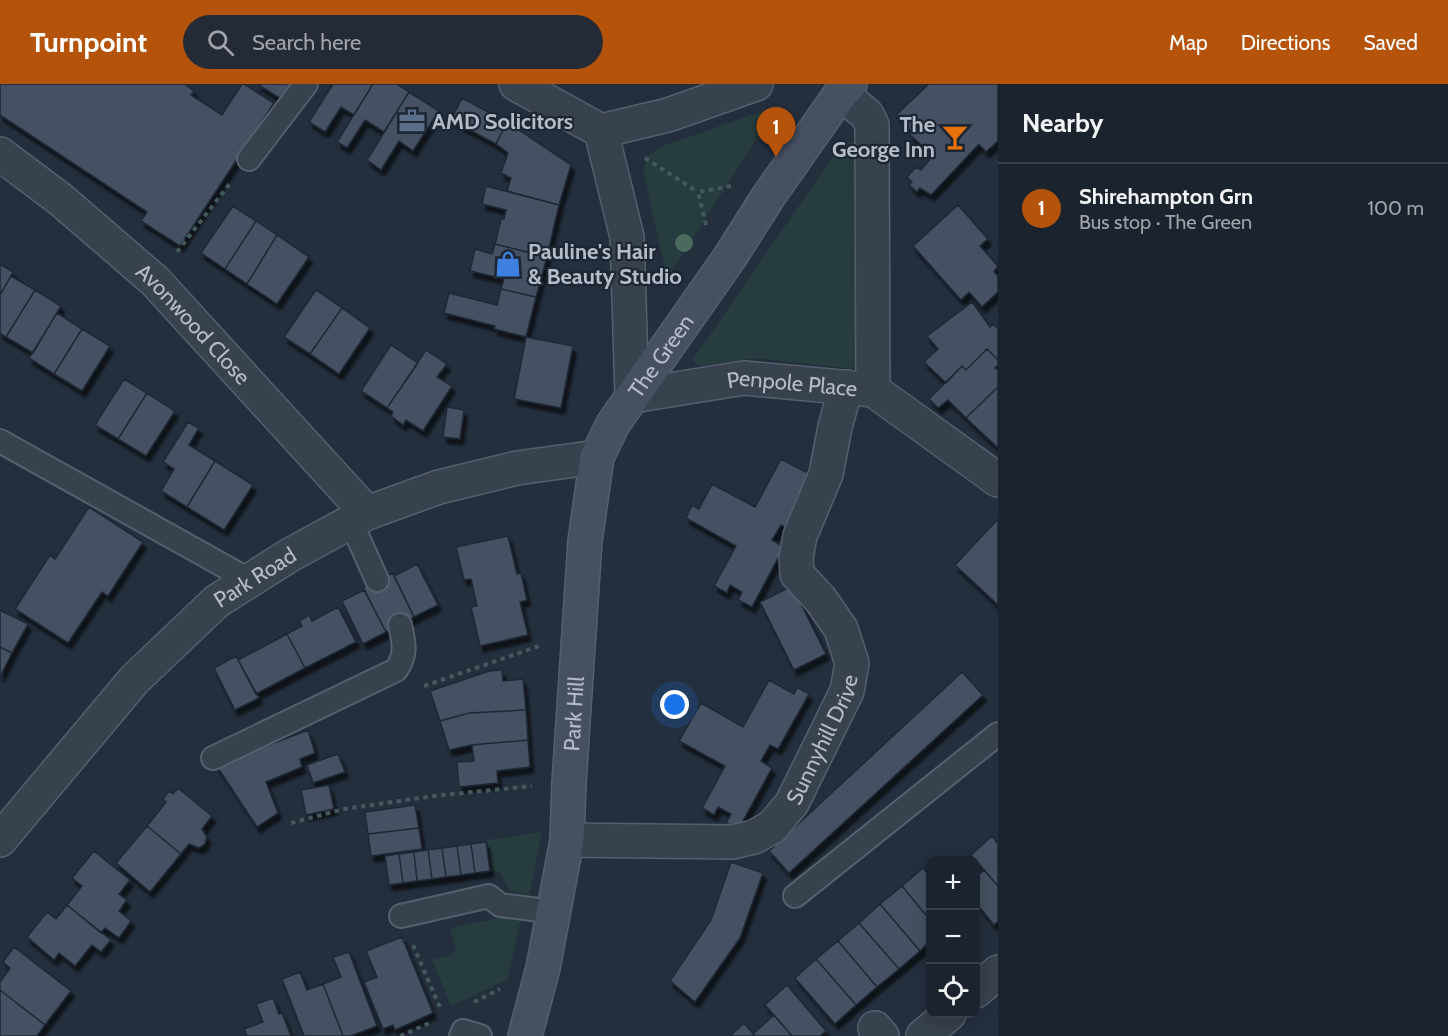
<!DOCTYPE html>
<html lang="en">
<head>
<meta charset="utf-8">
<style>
	:root { --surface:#1b232e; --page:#242b36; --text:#f1f3f6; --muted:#a0a4aa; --line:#39404a; --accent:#b45309 }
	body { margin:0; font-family:Cabin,sans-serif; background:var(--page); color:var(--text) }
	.controls { position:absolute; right:18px; bottom:18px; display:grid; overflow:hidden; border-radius:12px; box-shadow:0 3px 15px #0003 }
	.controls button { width:54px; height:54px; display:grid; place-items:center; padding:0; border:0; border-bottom:2px solid var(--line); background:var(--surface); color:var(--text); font:30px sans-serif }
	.you { position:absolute; left:675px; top:621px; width:21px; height:21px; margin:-15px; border:4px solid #fff; border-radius:50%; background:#1a73e8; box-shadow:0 0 0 9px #1a73e833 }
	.badge { display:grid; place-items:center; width:39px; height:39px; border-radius:50%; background:var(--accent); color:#fff; font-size:20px; font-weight:700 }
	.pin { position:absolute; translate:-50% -50px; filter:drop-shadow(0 2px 3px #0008) }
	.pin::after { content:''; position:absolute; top:32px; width:21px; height:18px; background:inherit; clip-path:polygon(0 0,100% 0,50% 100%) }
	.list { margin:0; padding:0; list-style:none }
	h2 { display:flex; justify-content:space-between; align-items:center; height:78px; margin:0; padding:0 24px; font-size:26px }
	h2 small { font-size:20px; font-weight:400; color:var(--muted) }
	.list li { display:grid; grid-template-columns:39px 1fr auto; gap:18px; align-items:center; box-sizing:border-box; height:90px; padding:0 24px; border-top:2px solid var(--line) }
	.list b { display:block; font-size:22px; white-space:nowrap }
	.list p { margin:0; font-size:20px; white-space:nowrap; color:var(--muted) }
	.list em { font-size:20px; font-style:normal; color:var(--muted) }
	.icon { flex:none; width:33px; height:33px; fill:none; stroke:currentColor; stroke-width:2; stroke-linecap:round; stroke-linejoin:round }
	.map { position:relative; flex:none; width:998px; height:952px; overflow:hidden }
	header { display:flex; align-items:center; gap:36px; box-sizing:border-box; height:84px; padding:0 30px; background:var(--accent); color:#fff }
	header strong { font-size:28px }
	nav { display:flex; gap:33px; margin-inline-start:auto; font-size:21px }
	.search { width:420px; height:54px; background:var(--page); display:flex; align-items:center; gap:15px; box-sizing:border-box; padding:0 21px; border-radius:33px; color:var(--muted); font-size:22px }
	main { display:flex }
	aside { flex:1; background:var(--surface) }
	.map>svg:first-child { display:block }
</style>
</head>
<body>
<header>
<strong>Turnpoint</strong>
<div class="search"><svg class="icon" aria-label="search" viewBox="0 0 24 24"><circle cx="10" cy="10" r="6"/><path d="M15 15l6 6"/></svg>Search here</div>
<nav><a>Map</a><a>Directions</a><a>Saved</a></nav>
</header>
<main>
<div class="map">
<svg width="998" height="952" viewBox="0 0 998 952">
	<defs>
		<filter id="shadow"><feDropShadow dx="3.5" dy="6" stdDeviation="1.5" flood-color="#0009"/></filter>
	</defs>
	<rect width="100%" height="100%" fill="#242f3e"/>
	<path fill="#263c3f" d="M778,22L667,194L643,86L649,70L663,62Z
		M854,57L860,59V280L852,285L756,274L699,282L692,277L841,61Z
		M542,748L529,812L509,806L500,788L492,787L487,756Z
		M523,829L507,896L451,922L432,876L452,871L456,865L450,844Z"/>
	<path fill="#455162" stroke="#1f2835" stroke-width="1.5" filter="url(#shadow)" d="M0,0H185L194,7L191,11L222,31L242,0H244L274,19L180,162L141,137L147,128L0,31Z
		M257,0H292L281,15Z
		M333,0H373L354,31L341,23L325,48L309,38Z
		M373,0H397L409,8L384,48L365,36L347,64L337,58Z
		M929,0H998V57L986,68L979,60L931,111L920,104L917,108L909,101L912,98L907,93L916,83L921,86L933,71L909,50L911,48L896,31Z
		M409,8L439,27L413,67L399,57L381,86L367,76Z
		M462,14L507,38L496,60L451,36Z
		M507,38L571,81L559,121L507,107L511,94L501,89L508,69L496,60Z
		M486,102L559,121L547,173L495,160L501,135H504L506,126L482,120Z
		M958,121L988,155L980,162L998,182L994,188L998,192V208L982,223L969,208L961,216L913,162Z
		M233,122L256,137L225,185L201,169Z
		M256,137L277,151L247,200L225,185Z
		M277,151L309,173L277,220L247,200Z
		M495,160L547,173L536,213L501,205L504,195L470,187L475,165L492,170Z
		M0,180L13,188L0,211Z
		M11,192L35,206L6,253L0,249V211Z
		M501,205L536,213L526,253L494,245L495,242L444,229L449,209L497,221Z
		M35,206L61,222L33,269L6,253Z
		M316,206L342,224L310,270L284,253Z
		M972,218L990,243L993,240L998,245V276L987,265L966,286L962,282L946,299L924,278L938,265L927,252Z
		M342,224L370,244L339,290L310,270Z
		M57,229L82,245L54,290L29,274Z
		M82,245L110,262L82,307L54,290Z
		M526,253L573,262L561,324L514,315Z
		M391,261L418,279L387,324L361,307Z
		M987,265L998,276V281L995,284L998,286V303L966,334L948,316L938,324L929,315L962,282L966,286Z
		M426,266L447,280L437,293L452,302L423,347L406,336L403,341L391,332L393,328L387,324Z
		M124,295L147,309L118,355L95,341Z
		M998,303V364L966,334Z
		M147,309L175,327L146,372L118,355Z
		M447,323L464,326L460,355L443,353Z
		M188,338L199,344L189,361L215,377L187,423L161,407L174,385L163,378Z
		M781,375L806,388L810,383L820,388L790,445L781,441L772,456L784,463L752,523L738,516L742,508L730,501L727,509L714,502L736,462L686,434L692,421L699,425L712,400L755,423Z
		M215,377L253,401L224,446L187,423Z
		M89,423L143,458L108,512L102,508L68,559L15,525L50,471L55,475Z
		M998,435V521L955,481Z
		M508,452L517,490L521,489L527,516L520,518L528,551L480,562L471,523L477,522L471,495L464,496L456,463Z
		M417,480L438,521L414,533L394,492Z
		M393,489L414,533L386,548L363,503Z
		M792,502L826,570L794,586L760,518Z
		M364,506L386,548L363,560L342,517Z
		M338,523L356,558L305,584L287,550L302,542L299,537L309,531L312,537Z
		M0,526L28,540L12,569L0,563Z
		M287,550L305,584L256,610L238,576Z
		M0,563L12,569L0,593Z
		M236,572L259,614L235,626L214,584Z
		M502,586L503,597L523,595L526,626L469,629L440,637L430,607L489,587Z
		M962,588L983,611L789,789L769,767Z
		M769,596L794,610L797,603L809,610L778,665L770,661L761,677L772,684L738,746L726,739L731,730L718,723L714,731L702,724L725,682L679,657L701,619L743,643Z
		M526,626L528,656L472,661L449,666L440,637L469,629Z
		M308,646L315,669L300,675L302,683L266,698L278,729L257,743L216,681Z
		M528,656L530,683L497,687L498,699L459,703L457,678L474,677L472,661Z
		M338,670L345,688L313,699L307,681Z
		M329,701L334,725L306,731L301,706Z
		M178,704L212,732L202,745L207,753L205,760L199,764L189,760L181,770L147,742L166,718L163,715L169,707L173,710Z
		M415,721L419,744L368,750L365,728Z
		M147,742L181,770L150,808L116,779Z
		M419,744L422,765L371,772L368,750Z
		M992,752L998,760V802L971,771Z
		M486,758L490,787L475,789L471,760Z
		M471,760L475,789L461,791L457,762Z
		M457,762L461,791L446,793L442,764Z
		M442,764L446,793L432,795L428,766Z
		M428,766L432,795L417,797L414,768Z
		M94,767L130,796L119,810L127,816L119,827L131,837L119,854L105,844L101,849L67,821L82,802L72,794Z
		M414,768L417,797L403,799L399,770Z
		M399,770L403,799L389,801L385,772Z
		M731,778L763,789L740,854L695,918L670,897L711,836Z
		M923,784L930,792V836L902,802Z
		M984,786L998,802V837L994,841L976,819V793Z
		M902,802L930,836V857L920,867L880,820Z
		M880,820L920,867L899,885L859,839Z
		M67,821L111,856L101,868L92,861L75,882L59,869L54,876L27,853L47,828L56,835Z
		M859,839L899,885L877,903L838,857Z
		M402,853L433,929L395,946L393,941L383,945L364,898L377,893L366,867Z
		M838,857L877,903L856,921L816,875Z
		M14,863L71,907L45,941L0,906V898L10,884L3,878Z
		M349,868L377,942L351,952H343L323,900L341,893L333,873Z
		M816,875L856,921L835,940L795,894Z
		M300,888L307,906L323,900L343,952H304L282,895Z
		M787,901L826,947L820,952H792L765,921Z
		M0,906L45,941L37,952H0Z
		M273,914L279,930L282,929L291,952H247L244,945L263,938L256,920Z
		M774,931L792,952H755L753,950Z
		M744,939L755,952H730Z"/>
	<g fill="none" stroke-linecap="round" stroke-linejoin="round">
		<g stroke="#565f6c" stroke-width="26">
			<path id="service" d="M249,75L306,0
				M0,357L249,496
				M351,438L377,496
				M213,674L396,586C407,571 404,558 400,541
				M795,812L998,650
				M401,832L489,812L500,821L555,828
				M461,952L463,947L480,952"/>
		</g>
		<g stroke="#565f6c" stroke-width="36">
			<g id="minor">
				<path d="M516,0L601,47L668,31L756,0"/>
				<path d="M841,9L867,31L872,41L873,306"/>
				<path id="s1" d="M601,47L627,153L632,312L744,294L873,306L998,396"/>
				<path id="s2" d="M0,70L60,115L155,197L367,429"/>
				<path id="s3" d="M0,756L134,596L217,517L290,471L367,429L439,403L517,384L597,373"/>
				<path id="s4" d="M567,756L733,758L754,753L772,743L792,719L847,607L852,579L841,545L821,516L797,490L796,474L800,452L826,390L835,343L846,303"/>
				<path d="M976,907L998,888"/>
				<path d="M875,944L882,952"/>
				<path d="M923,952L949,930"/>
			</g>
		</g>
		<g stroke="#565f6c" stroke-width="36">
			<g id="secondary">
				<path id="s5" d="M525,952L543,884L567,756L569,699L585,457L597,373L613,340L730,173L768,113L841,9L850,0"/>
			</g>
		</g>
		<path stroke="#44595c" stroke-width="4" stroke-dasharray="4.5 4.5" stroke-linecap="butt" d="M645,74L698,108
			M706,141L698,108L731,102
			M177,168L231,98
			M424,602L542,561
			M291,739L344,725L434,712L532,702
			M413,861L441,926
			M474,918L500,905
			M400,952L432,938"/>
		<use href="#service" stroke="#38414e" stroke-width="22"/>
		<use href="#minor" stroke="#38414e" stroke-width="33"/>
		<use href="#secondary" stroke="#465061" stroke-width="33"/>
	</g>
	<circle fill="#4b6a5d" cx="684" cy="159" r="9"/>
	<defs>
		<g id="office-bare" transform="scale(2.07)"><path d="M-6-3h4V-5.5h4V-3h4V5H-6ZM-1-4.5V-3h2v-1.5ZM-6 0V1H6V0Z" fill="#5c6f8a" stroke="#1d2633" stroke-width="2.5" paint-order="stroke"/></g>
		<g id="bar-bare" transform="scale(2.07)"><path d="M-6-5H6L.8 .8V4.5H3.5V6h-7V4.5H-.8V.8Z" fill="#e8710a" stroke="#1d2633" stroke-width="2.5" paint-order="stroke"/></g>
		<g id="shop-bare" transform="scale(2.07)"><path d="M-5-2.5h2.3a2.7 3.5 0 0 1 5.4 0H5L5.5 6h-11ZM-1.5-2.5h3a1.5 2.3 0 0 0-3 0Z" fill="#3f7fe0" stroke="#1d2633" stroke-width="2.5" paint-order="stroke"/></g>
	</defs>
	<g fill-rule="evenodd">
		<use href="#office-bare" x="412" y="37"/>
		<use href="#bar-bare" x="955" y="53"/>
		<use href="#shop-bare" x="508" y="180"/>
	</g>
	<g text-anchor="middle" stroke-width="4.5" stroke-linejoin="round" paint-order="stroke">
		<g font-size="22" font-weight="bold" fill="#b4bcc9" stroke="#1d2633" text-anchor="start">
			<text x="432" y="45">AMD Solicitors</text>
			<text x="935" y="48" text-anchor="end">The<tspan x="935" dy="25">George Inn</tspan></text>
			<text x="528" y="175">Pauline's Hair<tspan x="528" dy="25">&amp; Beauty Studio</tspan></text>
		</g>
		<g font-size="22" fill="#b4bcc9" stroke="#1d2633">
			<text dy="8" stroke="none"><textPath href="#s2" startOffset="258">Avonwood Close</textPath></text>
			<text dy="8" stroke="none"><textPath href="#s5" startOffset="705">The Green</textPath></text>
			<text dy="8" stroke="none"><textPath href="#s1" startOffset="430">Penpole Place</textPath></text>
			<text dy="8" stroke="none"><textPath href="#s3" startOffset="368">Park Road</textPath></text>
			<text dy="8" stroke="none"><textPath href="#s5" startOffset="327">Park Hill</textPath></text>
			<text dy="8" stroke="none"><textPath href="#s4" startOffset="310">Sunnyhill Drive</textPath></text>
		</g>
	</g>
</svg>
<div class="controls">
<button>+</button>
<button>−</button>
<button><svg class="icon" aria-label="locate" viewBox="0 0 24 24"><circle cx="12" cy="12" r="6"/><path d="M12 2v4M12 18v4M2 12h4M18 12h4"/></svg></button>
</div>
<div class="you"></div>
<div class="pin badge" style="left:776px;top:73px">1</div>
</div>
<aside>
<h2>Nearby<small></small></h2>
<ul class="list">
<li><span class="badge">1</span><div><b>Shirehampton Grn</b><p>Bus stop · The Green</p></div><em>100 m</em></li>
</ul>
</aside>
</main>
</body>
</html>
